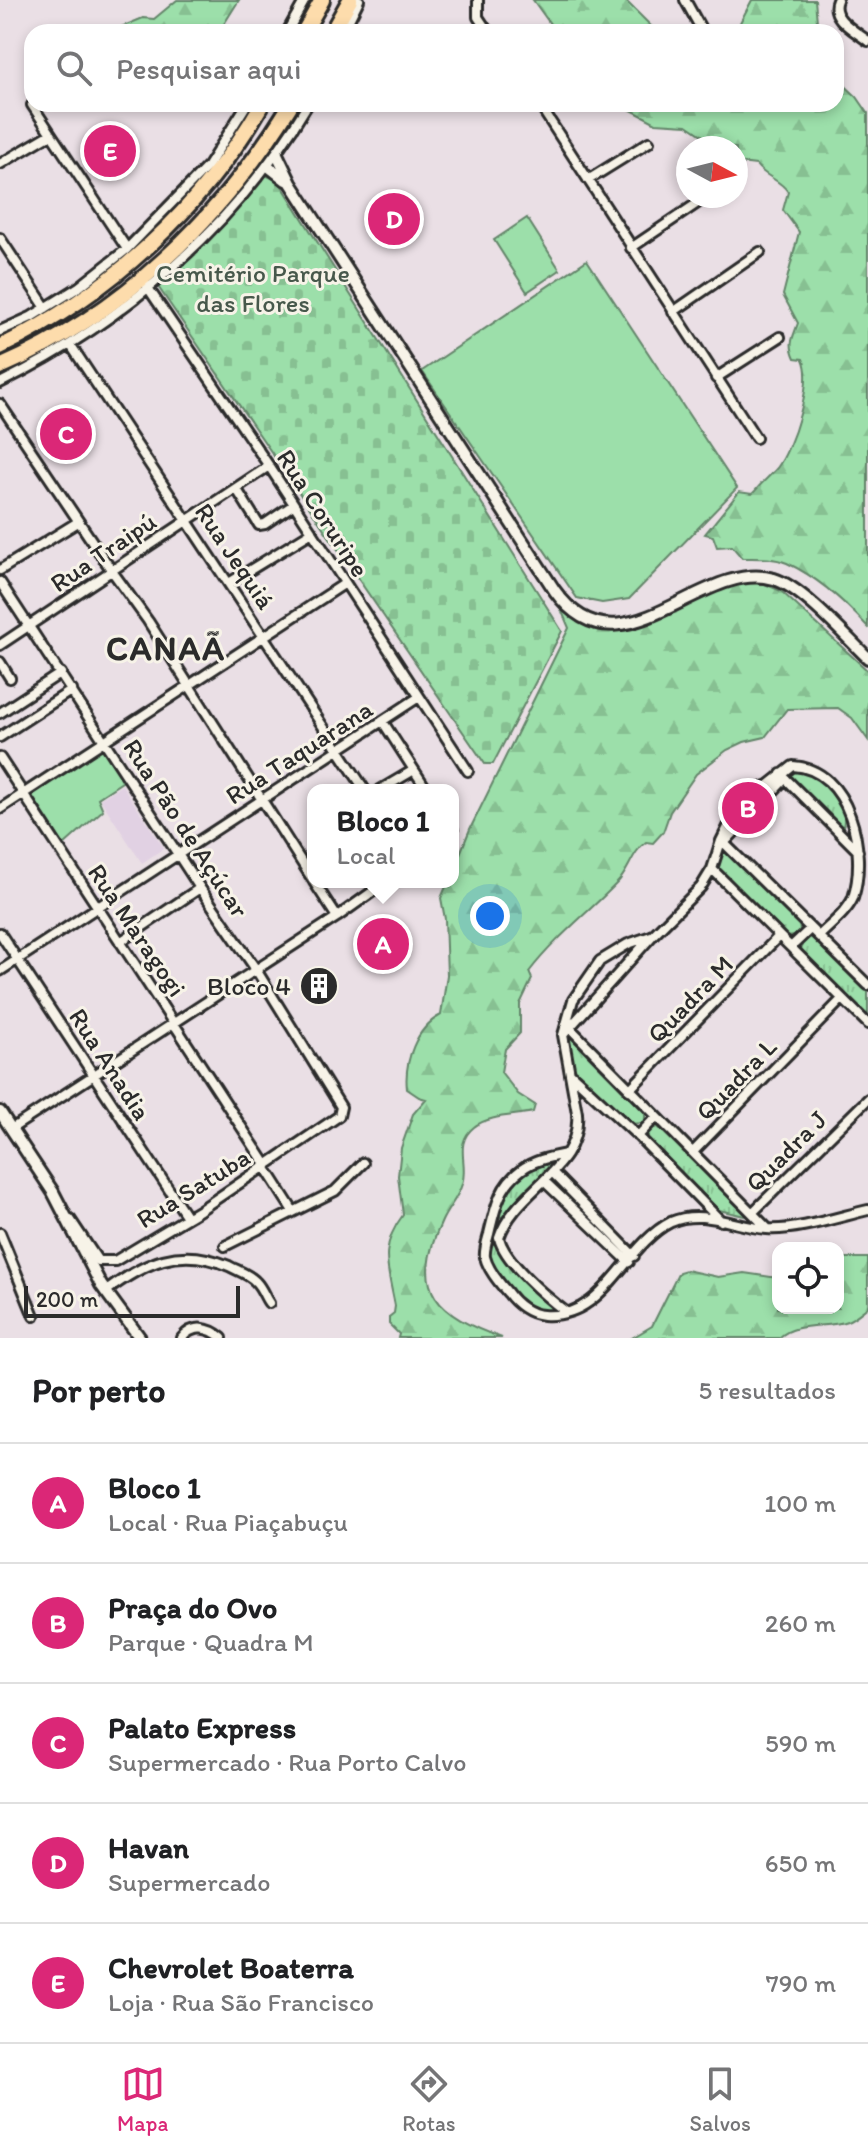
<!DOCTYPE html>
<html lang="pt">
<head>
<meta charset="utf-8">
<style>
	:root { --surface:#fff; --page:#f6f6f6; --text:#202124; --muted:#757577; --line:#e0e0e0; --accent:#db2777 }
	body { margin:0; font-family:Itim,sans-serif; background:var(--page); color:var(--text) }
	.controls { position:absolute; right:24px; bottom:24px; display:grid; overflow:hidden; border-radius:16px; box-shadow:0 4px 12px #0003 }
	.controls button { width:72px; height:72px; display:grid; place-items:center; padding:0; border:0; border-bottom:2px solid var(--line); background:var(--surface); color:var(--text); font:40px sans-serif }
	.compass { position:absolute; left:676px; top:136px; width:72px; height:72px; border-radius:50%; background:var(--surface); box-shadow:0 4px 12px #0003; rotate:97deg }
	.scale { position:absolute; left:24px; bottom:20px; width:216px; box-sizing:border-box; padding-left:8px; border:4px solid #2b2b2b; border-top:0; font-size:22px; line-height:28px; white-space:nowrap; color:#2b2b2b; -webkit-text-stroke:6px #f7f3e8; paint-order:stroke }
	.you { position:absolute; left:490px; top:916px; width:28px; height:28px; margin:-20px; border:6px solid #fff; border-radius:50%; background:#1a73e8; box-shadow:0 0 0 12px #1a73e833 }
	.badge { display:grid; place-items:center; width:52px; height:52px; border-radius:50%; background:var(--accent); color:#fff; font-size:26px; font-weight:700 }
	.pin { position:absolute; translate:-50% -50%; border:4px solid #fff; box-shadow:0 2px 8px #0006 }
	.popup { position:absolute; left:307px; top:784px; width:152px; height:104px; box-sizing:border-box; display:grid; place-content:center; border-radius:16px; background:var(--surface); filter:drop-shadow(0 2px 6px #0005); font-size:26px; white-space:nowrap; color:var(--muted) }
	.popup b { font-size:30px; color:var(--text) }
	.popup::after { content:''; position:absolute; left:50%; top:100%; margin-left:-16px; border:16px solid transparent; border-top-color:var(--surface) }
	.list { margin:0; padding:0; list-style:none }
	h2 { display:flex; justify-content:space-between; align-items:center; height:104px; margin:0; padding:0 32px; font-size:34px }
	h2 small { font-size:26px; font-weight:400; color:var(--muted) }
	.list li { display:grid; grid-template-columns:52px 1fr auto; gap:24px; align-items:center; box-sizing:border-box; height:120px; padding:0 32px; border-top:2px solid var(--line) }
	.list b { display:block; font-size:30px; white-space:nowrap }
	.list p { margin:0; font-size:26px; white-space:nowrap; color:var(--muted) }
	.list em { font-size:26px; font-style:normal; color:var(--muted) }
	.icon { flex:none; width:44px; height:44px; fill:none; stroke:currentColor; stroke-width:2; stroke-linecap:round; stroke-linejoin:round }
	.map { position:relative; flex:none; width:868px; height:1338px; overflow:hidden }
	.search { position:absolute; background:var(--surface); box-shadow:0 4px 12px #0003; left:24px; right:24px; top:24px; height:88px; display:flex; align-items:center; gap:20px; box-sizing:border-box; padding:0 28px; border-radius:24px; color:var(--muted); font-size:30px }
	.sheet { height:704px; background:var(--surface) }
	nav { display:flex; justify-content:space-around; align-items:center; box-sizing:border-box; height:112px; border-top:2px solid var(--line); background:var(--surface); font-size:22px; color:var(--muted) }
	nav a { display:grid; justify-items:center; gap:4px }
	nav .on { color:var(--accent) }
	.map>svg:first-child { display:block }
</style>
</head>
<body>
<div class="map">
<svg width="868" height="1338" viewBox="0 0 868 1338">
	<defs>
		<pattern id="forest-firs" width="22" height="20" patternUnits="userSpaceOnUse" patternTransform="scale(2)"><rect width="22" height="20" fill="#9cdfaa"/><path d="M5 1l3.5 6h-7zM16 11l3.5 6h-7z" fill="#87c092"/></pattern>
		<pattern id="cemetery-stones" width="16" height="16" patternUnits="userSpaceOnUse" patternTransform="scale(2)"><rect width="16" height="16" fill="#9cdfaa"/><path d="M2 7V4a2 2 0 0 1 4 0v3zM10 15v-3a2 2 0 0 1 4 0v3z" fill="#87c092"/></pattern>
		<pattern id="park-tufts" width="24" height="20" patternUnits="userSpaceOnUse" patternTransform="scale(2)"><rect width="24" height="20" fill="#9cdfaa"/><path d="M3 7l-1-3M5 7V3M7 7l1-3M15 17l-1-3M17 17v-4M19 17l1-3" fill="none" stroke="#87c092"/></pattern>
	</defs>
	<rect width="100%" height="100%" fill="#eadfe5"/>
	<filter id="ink" filterUnits="userSpaceOnUse"><feTurbulence type="fractalNoise" baseFrequency=".0125" numOctaves="2"/><feDisplacementMap in="SourceGraphic" scale="16" xChannelSelector="R" yChannelSelector="G"/><feConvolveMatrix kernelMatrix="1 2 1 2 8 2 1 2 1" color-interpolation-filters="sRGB"/></filter>
	<g filter="url(#ink)">
		<path fill="#e1d1e3" d="M122,785L164,848L142,863L100,799Z"/>
		<path fill="#9cdfaa" stroke="#64856a" stroke-width="2" d="M527,218L560,270L527,292L494,240Z
			M587,260L737,488L629,599L602,603L577,598L422,371Z
			M103,748L125,780L98,798L103,810L64,845L31,794Z"/>
		<path fill="url(#forest-firs)" stroke="#64856a" stroke-width="2" d="M177,0H239L219,32H109L143,18L154,19Z
			M533,0H625L657,32H556Z
			M752,0H815L818,32H735Z
			M836,77L857,97L868,113V627C846,603 817,577 787,563C773,557 757,558 742,558L732,546L717,547L713,536L705,534L739,492L752,494L755,491C761,483 770,476 777,468C792,449 814,382 803,359L795,358C788,343 793,338 798,323L783,295L799,232L783,210L788,192C781,180 765,177 756,165L740,163L736,160V148H721L687,125L656,123L620,104H836Z
			M741,581L765,584L781,591L868,671V740L852,718L838,708L787,709L765,737L744,742L727,750L696,774L670,812L663,832L653,843L646,842C632,852 629,871 617,883C588,913 555,938 529,972L532,979L520,1004V1033L505,1049L501,1072L518,1094L535,1105L533,1112C516,1116 488,1115 474,1127C453,1144 469,1163 462,1184C458,1198 448,1208 442,1221C409,1291 437,1315 502,1338H398L399,1334L389,1324V1317L394,1313L395,1306C388,1268 378,1248 403,1215L398,1176L401,1148L413,1114L426,1099L419,1097L407,1089C404,1061 416,1028 441,1015L447,975L445,919L441,898L448,882H453V871L470,829L569,628L558,602C571,623 589,626 611,628Z
			M838,1258H868V1307C861,1312 855,1318 847,1321C826,1329 796,1321 779,1338H632L652,1326L679,1272L686,1270L718,1277L744,1273L778,1278V1308H838Z"/>
		<path fill="url(#cemetery-stones)" stroke="#64856a" stroke-width="2" d="M263,174L279,181L562,631L493,764H485L150,275L253,176Z"/>
		<path fill="url(#park-tufts)" stroke="#64856a" stroke-width="2" d="M796,769C813,772 834,789 842,805C846,813 844,824 842,831L786,774Z
			M725,852L730,854L799,922L800,931L795,936L787,937L783,934L719,869L718,863L720,855Z
			M810,936L868,989V1018L803,953L800,949L805,938Z
			M566,1033L645,1113V1119L641,1123L631,1124L570,1064Z
			M658,1127L747,1212L749,1217L719,1210L647,1139L650,1129Z
			M547,1163L556,1164L505,1216L497,1218C497,1192 522,1169 547,1163Z
			M496,1243C513,1268 533,1291 557,1309C548,1310 539,1312 531,1308C511,1299 485,1266 490,1245Z"/>
		<g fill="none" stroke-linecap="round" stroke-linejoin="round">
			<g stroke="#2b2b2b" stroke-width="14">
				<path id="minor" d="M478,0V17L488,32
					M685,0L700,27
					M837,0C829,18 855,31 868,41
					M287,32L305,0
					M343,32L359,0
					M539,104L756,438
					M32,105L127,249
					M0,164L51,134
					M588,180L649,142
					M0,238L46,308
					M631,248L708,196
					M142,279L269,466L468,771
					M673,312L760,252
					M0,331L31,317L79,287L127,249L208,166L247,104
					M70,344L365,790
					M716,378L780,337
					M0,383C126,321 236,225 308,104
					M0,404L112,571L148,621L313,880
					M236,488L259,525L265,524L293,505
					M0,570L78,522
					M0,582L200,888L255,968L341,1107L339,1116L200,1210L115,1261H98L70,1219
					M229,583L312,532
					M0,645L269,466
					M0,662L10,678
					M0,713L61,673
					M383,722L427,790
					M0,737L72,690
					M0,758L267,1166
					M781,774L858,851
					M380,790L414,770
					M0,809L344,584
					M453,830V838
					M725,842L785,779
					M724,843L868,985
					M712,869L868,1024
					M314,882L337,917
					M0,933L187,1217
					M120,942L200,888
					M791,947L810,929
					M0,971L419,697
					M567,1025L768,1229
					M563,1035L652,936L701,887L712,869L721,841L737,809L757,790L769,785L793,766C850,769 868,852 853,898C847,912 831,924 820,935
					M570,1073L638,1136L721,1221
					M629,1090L779,936
					M11,1129L337,917L386,882
					M638,1136L656,1117
					M693,1152L842,999
					M566,1154C551,1157 534,1160 521,1170C499,1186 495,1209 489,1234C487,1241 484,1250 485,1257C488,1270 500,1284 508,1293C516,1304 529,1314 543,1315C606,1320 623,1246 671,1222C702,1208 735,1227 767,1229C797,1231 838,1217 868,1210
					M265,1167L293,1211
					M552,1172L634,1256
					M544,1181L629,1262
					M753,1212L868,1099
					M0,1233L34,1316
					M225,1246L335,1191L363,1163
					M105,1292C145,1262 180,1245 229,1266C238,1271 249,1274 256,1282C262,1288 265,1298 269,1303
					M566,1312C546,1297 505,1262 499,1238C515,1189 582,1170 577,1113L563,1035L573,1000L600,961L628,944L651,936
					M182,1338C193,1324 209,1327 222,1338"/>
			</g>
			<g stroke="#2b2b2b" stroke-width="16">
				<path id="tertiary" d="M277,154L291,183L555,591C620,682 700,558 774,579C802,587 846,637 868,658
					M268,166L286,180
					M0,1112L53,1192L101,1285L140,1338"/>
			</g>
			<g stroke="#2b2b2b" stroke-width="20">
				<path id="trunk" d="M304,32L322,0
					M332,32L350,0
					M0,347C109,294 202,209 262,104
					M0,367C123,314 222,217 291,104"/>
			</g>
			<use href="#minor" stroke="#f7f3e8" stroke-width="8"/>
			<use href="#tertiary" stroke="#f7f3e8" stroke-width="10"/>
			<use href="#trunk" stroke="#fddcac" stroke-width="14"/>
		</g>
	</g>
	<defs>
		<g id="building-disc" transform="scale(2)"><circle r="9.5" fill="#2b2b2b" stroke="#f7f3e8"/><path d="M-4-6H4V6H1V3H-1V6H-4ZM-2.5-4.3h1.7v1.8h-1.7ZM.8-4.3h1.7v1.8H.8ZM-2.5-1h1.7V.8h-1.7ZM.8-1h1.7V.8H.8Z" fill="#fff"/></g>
	</defs>
	<g fill-rule="evenodd">
		<use href="#building-disc" x="319" y="986"/>
	</g>
	<g text-anchor="middle" stroke-width="6" stroke-linejoin="round" paint-order="stroke">
		<g font-size="26" fill="#47584b" stroke="#f7f3e8">
			<text x="253" y="282">Cemitério Parque<tspan x="253" dy="30">das Flores</tspan></text>
		</g>
		<g font-size="26" fill="#2b2b2b" stroke="#f7f3e8">
			<text transform="translate(323 513) rotate(57)" y="9">Rua Coruripe</text>
			<text transform="translate(103 552) rotate(-34)" y="9">Rua Traipú</text>
			<text transform="translate(235 556) rotate(56)" y="9">Rua Jequiá</text>
			<text transform="translate(299 752) rotate(-33)" y="9">Rua Taquarana</text>
			<text transform="translate(186 828) rotate(57)" y="9">Rua Pão de Açúcar</text>
			<text transform="translate(137 930) rotate(56)" y="9">Rua Maragogi</text>
			<text transform="translate(690 999) rotate(-46)" y="9">Quadra M</text>
			<text transform="translate(110 1064) rotate(57)" y="9">Rua Anadia</text>
			<text transform="translate(736 1079) rotate(-46)" y="9">Quadra L</text>
			<text transform="translate(786 1151) rotate(-45)" y="9">Quadra J</text>
			<text transform="translate(193 1188) rotate(-32)" y="9">Rua Satuba</text>
		</g>
		<g font-size="26" fill="#2b2b2b" stroke="#f7f3e8" text-anchor="end">
			<text x="291" y="995">Bloco 4</text>
		</g>
		<g font-size="34" font-weight="bold" letter-spacing="2" fill="#2b2b2b" stroke="#f7f3e8">
			<text x="166" y="660">CANAÃ</text>
		</g>
	</g>
</svg>
<div class="controls">
<button><svg class="icon" aria-label="locate" viewBox="0 0 24 24"><circle cx="12" cy="12" r="6"/><path d="M12 2v4M12 18v4M2 12h4M18 12h4"/></svg></button>
</div>
<svg class="compass" viewBox="-18 -18 36 36"><path d="M0-13l5 13h-10z" fill="#e53935"/><path d="M0 13l5-13h-10z" fill="#757577"/></svg>
<div class="scale">200 m</div>
<div class="you"></div>
<div class="pin badge" style="left:383px;top:944px">A</div>
<div class="popup"><b>Bloco 1</b>Local</div>
<div class="pin badge" style="left:748px;top:808px">B</div>
<div class="pin badge" style="left:66px;top:434px">C</div>
<div class="pin badge" style="left:394px;top:219px">D</div>
<div class="pin badge" style="left:110px;top:151px">E</div>
<div class="search"><svg class="icon" aria-label="search" viewBox="0 0 24 24"><circle cx="10" cy="10" r="6"/><path d="M15 15l6 6"/></svg>Pesquisar aqui</div>
</div>
<section class="sheet">
<h2>Por perto<small>5 resultados</small></h2>
<ul class="list">
<li><span class="badge">A</span><div><b>Bloco 1</b><p>Local · Rua Piaçabuçu</p></div><em>100 m</em></li>
<li><span class="badge">B</span><div><b>Praça do Ovo</b><p>Parque · Quadra M</p></div><em>260 m</em></li>
<li><span class="badge">C</span><div><b>Palato Express</b><p>Supermercado · Rua Porto Calvo</p></div><em>590 m</em></li>
<li><span class="badge">D</span><div><b>Havan</b><p>Supermercado</p></div><em>650 m</em></li>
<li><span class="badge">E</span><div><b>Chevrolet Boaterra</b><p>Loja · Rua São Francisco</p></div><em>790 m</em></li>
</ul>
</section>
<nav>
<a class="on"><svg class="icon" aria-label="map" viewBox="0 0 24 24"><path d="M3 6l6-2 6 2 6-2v14l-6 2-6-2-6 2zM9 4v14M15 6v14"/></svg>Mapa</a>
<a><svg class="icon" aria-label="directions" viewBox="0 0 24 24"><path d="M12 3l9 9-9 9-9-9zM9 14v-3h6M13 9l2 2-2 2"/></svg>Rotas</a>
<a><svg class="icon" aria-label="saved" viewBox="0 0 24 24"><path d="M7 4h10v16l-5-4-5 4z"/></svg>Salvos</a>
</nav>
</body>
</html>
